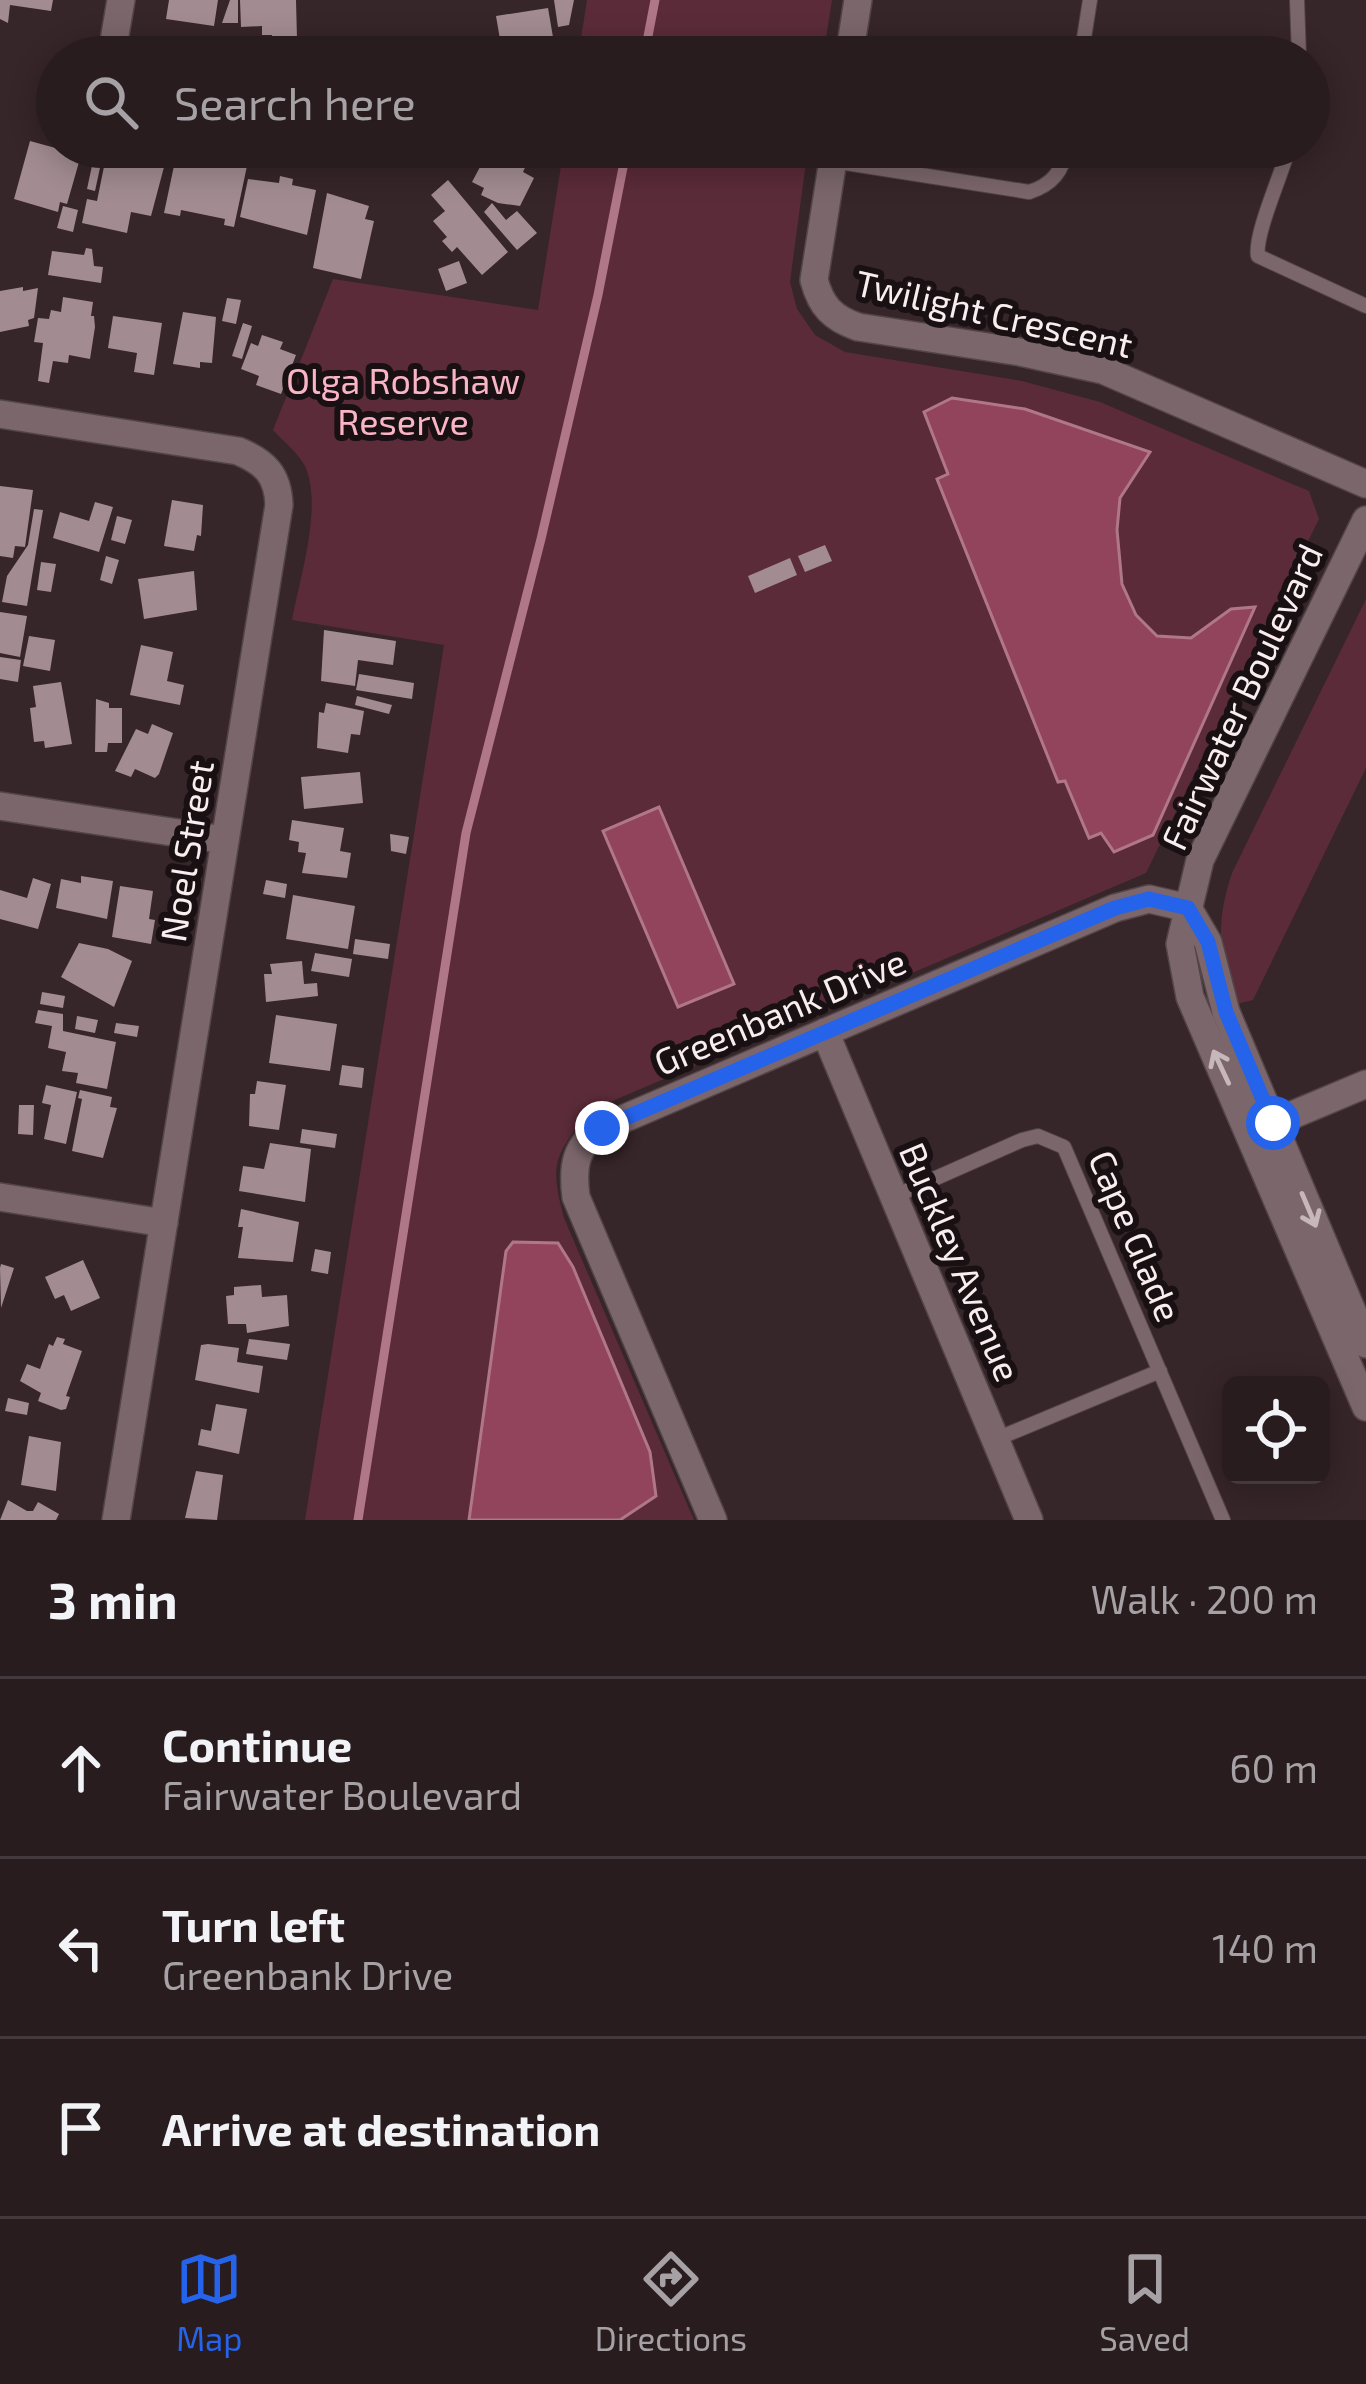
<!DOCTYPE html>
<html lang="en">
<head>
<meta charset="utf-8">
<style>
	:root { --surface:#281c1f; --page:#302528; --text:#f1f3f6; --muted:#a5a1a4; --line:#443a3d; --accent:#2563eb }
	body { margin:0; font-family:"Exo 2",sans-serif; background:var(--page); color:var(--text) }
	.controls { position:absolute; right:36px; bottom:36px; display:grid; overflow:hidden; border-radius:18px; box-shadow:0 6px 30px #0003 }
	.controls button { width:108px; height:108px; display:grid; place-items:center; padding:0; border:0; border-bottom:3px solid var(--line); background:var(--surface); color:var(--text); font:60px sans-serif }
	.stop { position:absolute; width:36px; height:36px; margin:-27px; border:9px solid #2563eb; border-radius:50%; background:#fff }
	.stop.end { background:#2563eb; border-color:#fff; box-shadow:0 3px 12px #0008 }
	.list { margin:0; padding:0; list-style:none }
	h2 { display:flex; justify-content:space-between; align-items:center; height:156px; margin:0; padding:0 48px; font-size:51px }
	h2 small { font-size:39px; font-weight:400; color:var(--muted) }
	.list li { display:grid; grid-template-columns:78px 1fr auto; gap:36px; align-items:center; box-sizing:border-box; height:180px; padding:0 48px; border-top:3px solid var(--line) }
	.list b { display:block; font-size:45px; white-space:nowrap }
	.list p { margin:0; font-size:39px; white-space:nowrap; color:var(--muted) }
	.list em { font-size:39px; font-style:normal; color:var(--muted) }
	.icon { flex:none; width:66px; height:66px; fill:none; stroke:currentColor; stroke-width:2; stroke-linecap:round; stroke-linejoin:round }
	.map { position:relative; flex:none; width:1366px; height:1520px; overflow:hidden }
	.search { position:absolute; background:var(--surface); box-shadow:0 6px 30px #0003; left:36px; right:36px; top:36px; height:132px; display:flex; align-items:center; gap:30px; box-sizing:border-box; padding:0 42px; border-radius:66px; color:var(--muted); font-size:45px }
	.sheet { height:696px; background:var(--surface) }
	nav { display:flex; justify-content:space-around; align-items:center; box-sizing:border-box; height:168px; border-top:3px solid var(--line); background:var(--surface); font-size:33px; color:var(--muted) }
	nav a { display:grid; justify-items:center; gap:6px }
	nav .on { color:var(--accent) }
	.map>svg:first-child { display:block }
</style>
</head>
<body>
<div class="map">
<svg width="1366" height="1520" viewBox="0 0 1366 1520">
	<rect width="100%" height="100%" fill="#362529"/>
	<path fill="#5b2b39" d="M587,0H832L823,57H578Z
		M564,147H808L790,282L797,309L815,335L845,352L1022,381L1100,402L1309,491L1319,519L1146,873L589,1111C555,1157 549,1161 564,1218L694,1520H305L444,645L292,620C300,577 323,506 305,466C298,453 283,441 273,430L333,279L538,310Z
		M1366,599V768L1253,1000L1232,1005C1221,950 1214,928 1232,873Z"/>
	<path fill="#91445b" stroke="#b07788" stroke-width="3" d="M952,398L1025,409L1150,452L1120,498L1117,530L1122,584L1136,615L1157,636L1191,638L1231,609L1255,607L1153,835L1114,852L1101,833L1089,838L1065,781L1058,782L937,479L948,474L924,412Z
		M659,807L734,984L678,1007L603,831Z
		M513,1242L558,1243L573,1267L650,1452L656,1496L620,1520H469L506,1251Z"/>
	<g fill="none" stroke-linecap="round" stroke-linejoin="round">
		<path stroke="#b07788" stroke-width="9" d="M644,57L655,0
			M358,1520L466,833L541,539L598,295L627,147"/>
	</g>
	<path fill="#a28c91" d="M0,0H53L51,11L10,5L8,23L0,19Z
		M169,0H218L214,26L166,19Z
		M230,0H238V23H222Z
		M240,0H296L297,39L272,40V35H262V26L241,27Z
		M554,0H574L569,25L558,27Z
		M548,8L554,43L523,49L525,57H503L496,16Z
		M30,141L81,155L67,204L60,202L58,212L14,199Z
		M108,147H133L130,160L164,167L151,216L131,212L127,233L82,223L87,199L97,201Z
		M482,147H500L528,161L523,172L534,178L520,206L498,203L481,195L484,188L472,182L480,167L474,163Z
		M523,147L561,149L558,168L521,151Z
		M211,158L247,166L234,227L224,225L225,219L181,210L180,216L164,213L175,161L210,168Z
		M93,161L101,163L95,191L87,189Z
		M280,176L293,179L292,185L316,190L307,235L240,217L248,179L279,183Z
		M448,180L508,252L482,275L457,247L452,252L442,241L447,237L433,221L445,211L431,195Z
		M327,193L369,206L365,219L374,221L361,279L313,268Z
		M492,203L506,220L517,211L537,233L517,250L484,212Z
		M63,206L78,210L73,232L57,228Z
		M86,248L92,249L94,266L103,267L101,283L48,275L52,251L84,255Z
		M459,261L467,283L446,291L438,269Z
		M23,287V291L38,288L34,318L28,320L29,326L0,332V291Z
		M63,297L93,302L91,316H94L95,327L90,359L69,355L68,363L53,361L49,383L38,381L43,343L34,342L38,318L49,319L51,310L61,312Z
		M227,298L241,300L236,324L222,321Z
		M183,312L216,317L212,363L200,362V368L173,364Z
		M113,316L162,323L154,375L134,372L137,353L108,348Z
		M243,323L252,326L242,359L232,356Z
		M262,335L283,342L280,349L296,355L281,394L256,385L259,376L241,369L251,343L258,346Z
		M0,486L33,490L25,547L15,546L13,558L0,556Z
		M172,500L203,505L201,536L197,535L194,551L164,546Z
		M95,502L113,507L99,552L53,538L60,512L89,521Z
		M34,509L43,510L27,606L2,602L7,576L28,545Z
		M117,516L132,520L125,544L111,540Z
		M825,545L832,561L805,572L798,556Z
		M106,556L119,560L112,584L100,580Z
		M790,558L797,575L755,593L748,576Z
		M41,562L56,564L51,592L37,590Z
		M194,571L197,610L144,619L138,579Z
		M0,612L27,616L20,657L0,653Z
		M324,630L396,641L393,665L358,660L355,686L321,681Z
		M29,636L55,640L50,671L23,666Z
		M141,645L173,652L167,681L184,685L180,705L130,695Z
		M0,657L21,660L18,682L0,679Z
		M359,674L414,683L412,699L356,690Z
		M61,682L72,744L45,748L44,741L34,742L30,708L36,707L33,686Z
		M357,696L392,705L389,714L355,705Z
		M96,699L109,703V708H122V743H108L107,752H95Z
		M326,703L364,711L360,735L351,734L348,753L317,748L319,712L324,713Z
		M152,724L173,733L159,774L155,778L135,769L131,777L115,771L136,729L148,734Z
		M360,772L363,803L304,809L301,777Z
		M292,820L344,828L340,851L351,853L347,878L302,873L306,853L298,852L299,842L289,840Z
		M390,834L409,837L406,854L391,851Z
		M81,876L113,881L107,919L56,908L61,879L81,883Z
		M33,878L51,884L38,929L0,919V890L27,898Z
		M266,880L287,884L285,898L263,894Z
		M120,886L153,891L149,919L155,920L151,944L112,937Z
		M293,895L355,906L348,949L286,939Z
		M355,939L390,944L388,959L353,954Z
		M79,943L108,949L132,961L114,1007L61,977Z
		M315,953L352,959L349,977L311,971Z
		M302,961L304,984L317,983L318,996L266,1002L264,974H272L270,964Z
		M42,992L65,996L63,1008L40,1004Z
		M38,1010L63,1014V1031L116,1042L107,1089L76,1083L78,1073L62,1071L66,1052L48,1048L52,1026L35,1023Z
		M276,1015L337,1024L330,1071L269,1063Z
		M77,1016L98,1020L95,1033L75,1029Z
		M116,1023L139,1026L137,1037L114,1033Z
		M342,1065L364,1068L362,1088L339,1085Z
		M257,1081L286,1085L279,1130L249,1126L250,1094H255Z
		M46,1085L77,1092L66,1144L44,1139L51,1105L42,1103Z
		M80,1090L112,1097L110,1107L117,1108L103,1158L72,1151L82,1099L78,1098Z
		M19,1105H34L33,1135L18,1134Z
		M302,1129L337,1134L335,1148L300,1143Z
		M270,1143L311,1149L305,1202L239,1191L243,1166L264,1169Z
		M241,1209L299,1222L293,1262L238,1258L243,1227H238Z
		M315,1249L331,1252L328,1274L311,1271Z
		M83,1260L100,1298L71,1311L64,1295L55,1299L45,1277Z
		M1,1264L14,1268L1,1308L0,1268Z
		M261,1285L262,1297L287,1295L289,1326L247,1333L246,1324H228L226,1296L234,1295V1287Z
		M57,1337L65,1339L63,1344L82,1351L66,1396L70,1397L66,1409L61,1410L38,1401L41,1393L20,1381L27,1364L40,1369L49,1344L53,1346Z
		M249,1339L290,1344L287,1360L246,1354Z
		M208,1344L239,1348L237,1362L263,1366L259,1393L195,1380L201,1345Z
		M8,1398L29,1403L27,1415L5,1411Z
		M216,1404L247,1409L239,1454L198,1445L201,1429L211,1431Z
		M29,1436L61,1442L56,1491L21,1485Z
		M196,1471L223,1475L217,1520L185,1518Z
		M8,1500L27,1511H33L38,1502L59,1514L56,1520H0Z"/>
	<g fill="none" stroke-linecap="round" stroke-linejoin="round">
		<g stroke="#524447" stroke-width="16">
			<path id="service" d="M1297,0L1299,57
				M1081,57L1090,0
				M1289,147C1282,174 1254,235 1258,256L1366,306
				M833,161L1029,192C1052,185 1063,171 1067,147
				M893,1197L1022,1140L1038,1136L1064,1147L1223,1520
				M994,1440L1160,1371"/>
		</g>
		<g stroke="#524447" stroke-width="30">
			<path id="minor" d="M118,57L115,35L121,0
				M849,57L858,0
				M835,147L814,280C821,306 832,318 858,327L1020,352L1103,370L1366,484
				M0,414L238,451C265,462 278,475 279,505L116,1520
				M1366,520L1200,860L1180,944L1190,997L1366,1407
				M0,806L225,840
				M1188,908L1208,942L1226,1012L1366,1344
				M825,1032L1029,1520
				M1259,1129L1366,1084
				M0,1197L164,1223
				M713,1520L576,1197C572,1166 575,1146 602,1128L1115,908L1149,899L1188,908"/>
		</g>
		<use href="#service" stroke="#7b666b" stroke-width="14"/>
		<use href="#minor" stroke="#7b666b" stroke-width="27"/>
	</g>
	<defs><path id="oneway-shaft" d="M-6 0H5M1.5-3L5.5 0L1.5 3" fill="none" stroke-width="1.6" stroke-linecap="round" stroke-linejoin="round" transform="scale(3)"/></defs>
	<g stroke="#c7b7bb">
		<use href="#oneway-shaft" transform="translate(1221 1067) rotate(-115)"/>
		<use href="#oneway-shaft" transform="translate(1309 1210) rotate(67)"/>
	</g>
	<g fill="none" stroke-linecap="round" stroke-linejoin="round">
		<path stroke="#2563eb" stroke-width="15" d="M602,1128L1115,908L1149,899L1188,908L1208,942L1226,1012L1273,1123"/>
	</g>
	<g text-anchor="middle" stroke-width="12" stroke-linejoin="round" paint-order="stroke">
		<g font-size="36" fill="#f9edf0" stroke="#181012">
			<text transform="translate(994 314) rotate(13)" y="13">Twilight Crescent</text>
			<text transform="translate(1242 697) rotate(-65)" y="13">Fairwater Boulevard</text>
			<text transform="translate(187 851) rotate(-81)" y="13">Noel Street</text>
			<text transform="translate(780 1012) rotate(-23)" y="13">Greenbank Drive</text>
			<text transform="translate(1135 1236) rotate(67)" y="13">Cape Glade</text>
			<text transform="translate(960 1262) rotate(67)" y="13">Buckley Avenue</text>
		</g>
		<g font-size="36" fill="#f9b4c5" stroke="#181012">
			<text x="403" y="394">Olga Robshaw<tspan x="403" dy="41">Reserve</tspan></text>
		</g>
	</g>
</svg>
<div class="controls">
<button><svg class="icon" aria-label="locate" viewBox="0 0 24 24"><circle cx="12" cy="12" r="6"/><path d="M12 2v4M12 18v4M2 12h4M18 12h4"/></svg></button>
</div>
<div class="stop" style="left:1273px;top:1123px"></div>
<div class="stop end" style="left:602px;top:1128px"></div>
<div class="search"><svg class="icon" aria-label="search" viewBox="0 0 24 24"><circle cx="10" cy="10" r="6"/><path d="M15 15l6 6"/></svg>Search here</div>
</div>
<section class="sheet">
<h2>3 min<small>Walk · 200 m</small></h2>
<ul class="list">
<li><svg class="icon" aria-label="ahead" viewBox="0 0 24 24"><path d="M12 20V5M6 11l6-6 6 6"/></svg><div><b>Continue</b><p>Fairwater Boulevard</p></div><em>60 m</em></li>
<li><svg class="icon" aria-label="left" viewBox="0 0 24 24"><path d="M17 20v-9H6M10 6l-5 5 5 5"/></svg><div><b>Turn left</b><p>Greenbank Drive</p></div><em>140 m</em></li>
<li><svg class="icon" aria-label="arrive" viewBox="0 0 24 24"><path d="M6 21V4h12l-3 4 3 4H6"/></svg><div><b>Arrive at destination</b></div></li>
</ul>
</section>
<nav>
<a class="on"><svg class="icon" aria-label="map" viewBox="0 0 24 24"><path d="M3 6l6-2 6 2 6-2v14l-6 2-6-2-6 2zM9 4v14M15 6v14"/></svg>Map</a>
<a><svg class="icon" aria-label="directions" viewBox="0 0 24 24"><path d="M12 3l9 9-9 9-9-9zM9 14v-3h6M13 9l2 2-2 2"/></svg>Directions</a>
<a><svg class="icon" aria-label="saved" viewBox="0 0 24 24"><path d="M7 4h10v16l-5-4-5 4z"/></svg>Saved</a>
</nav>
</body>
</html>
